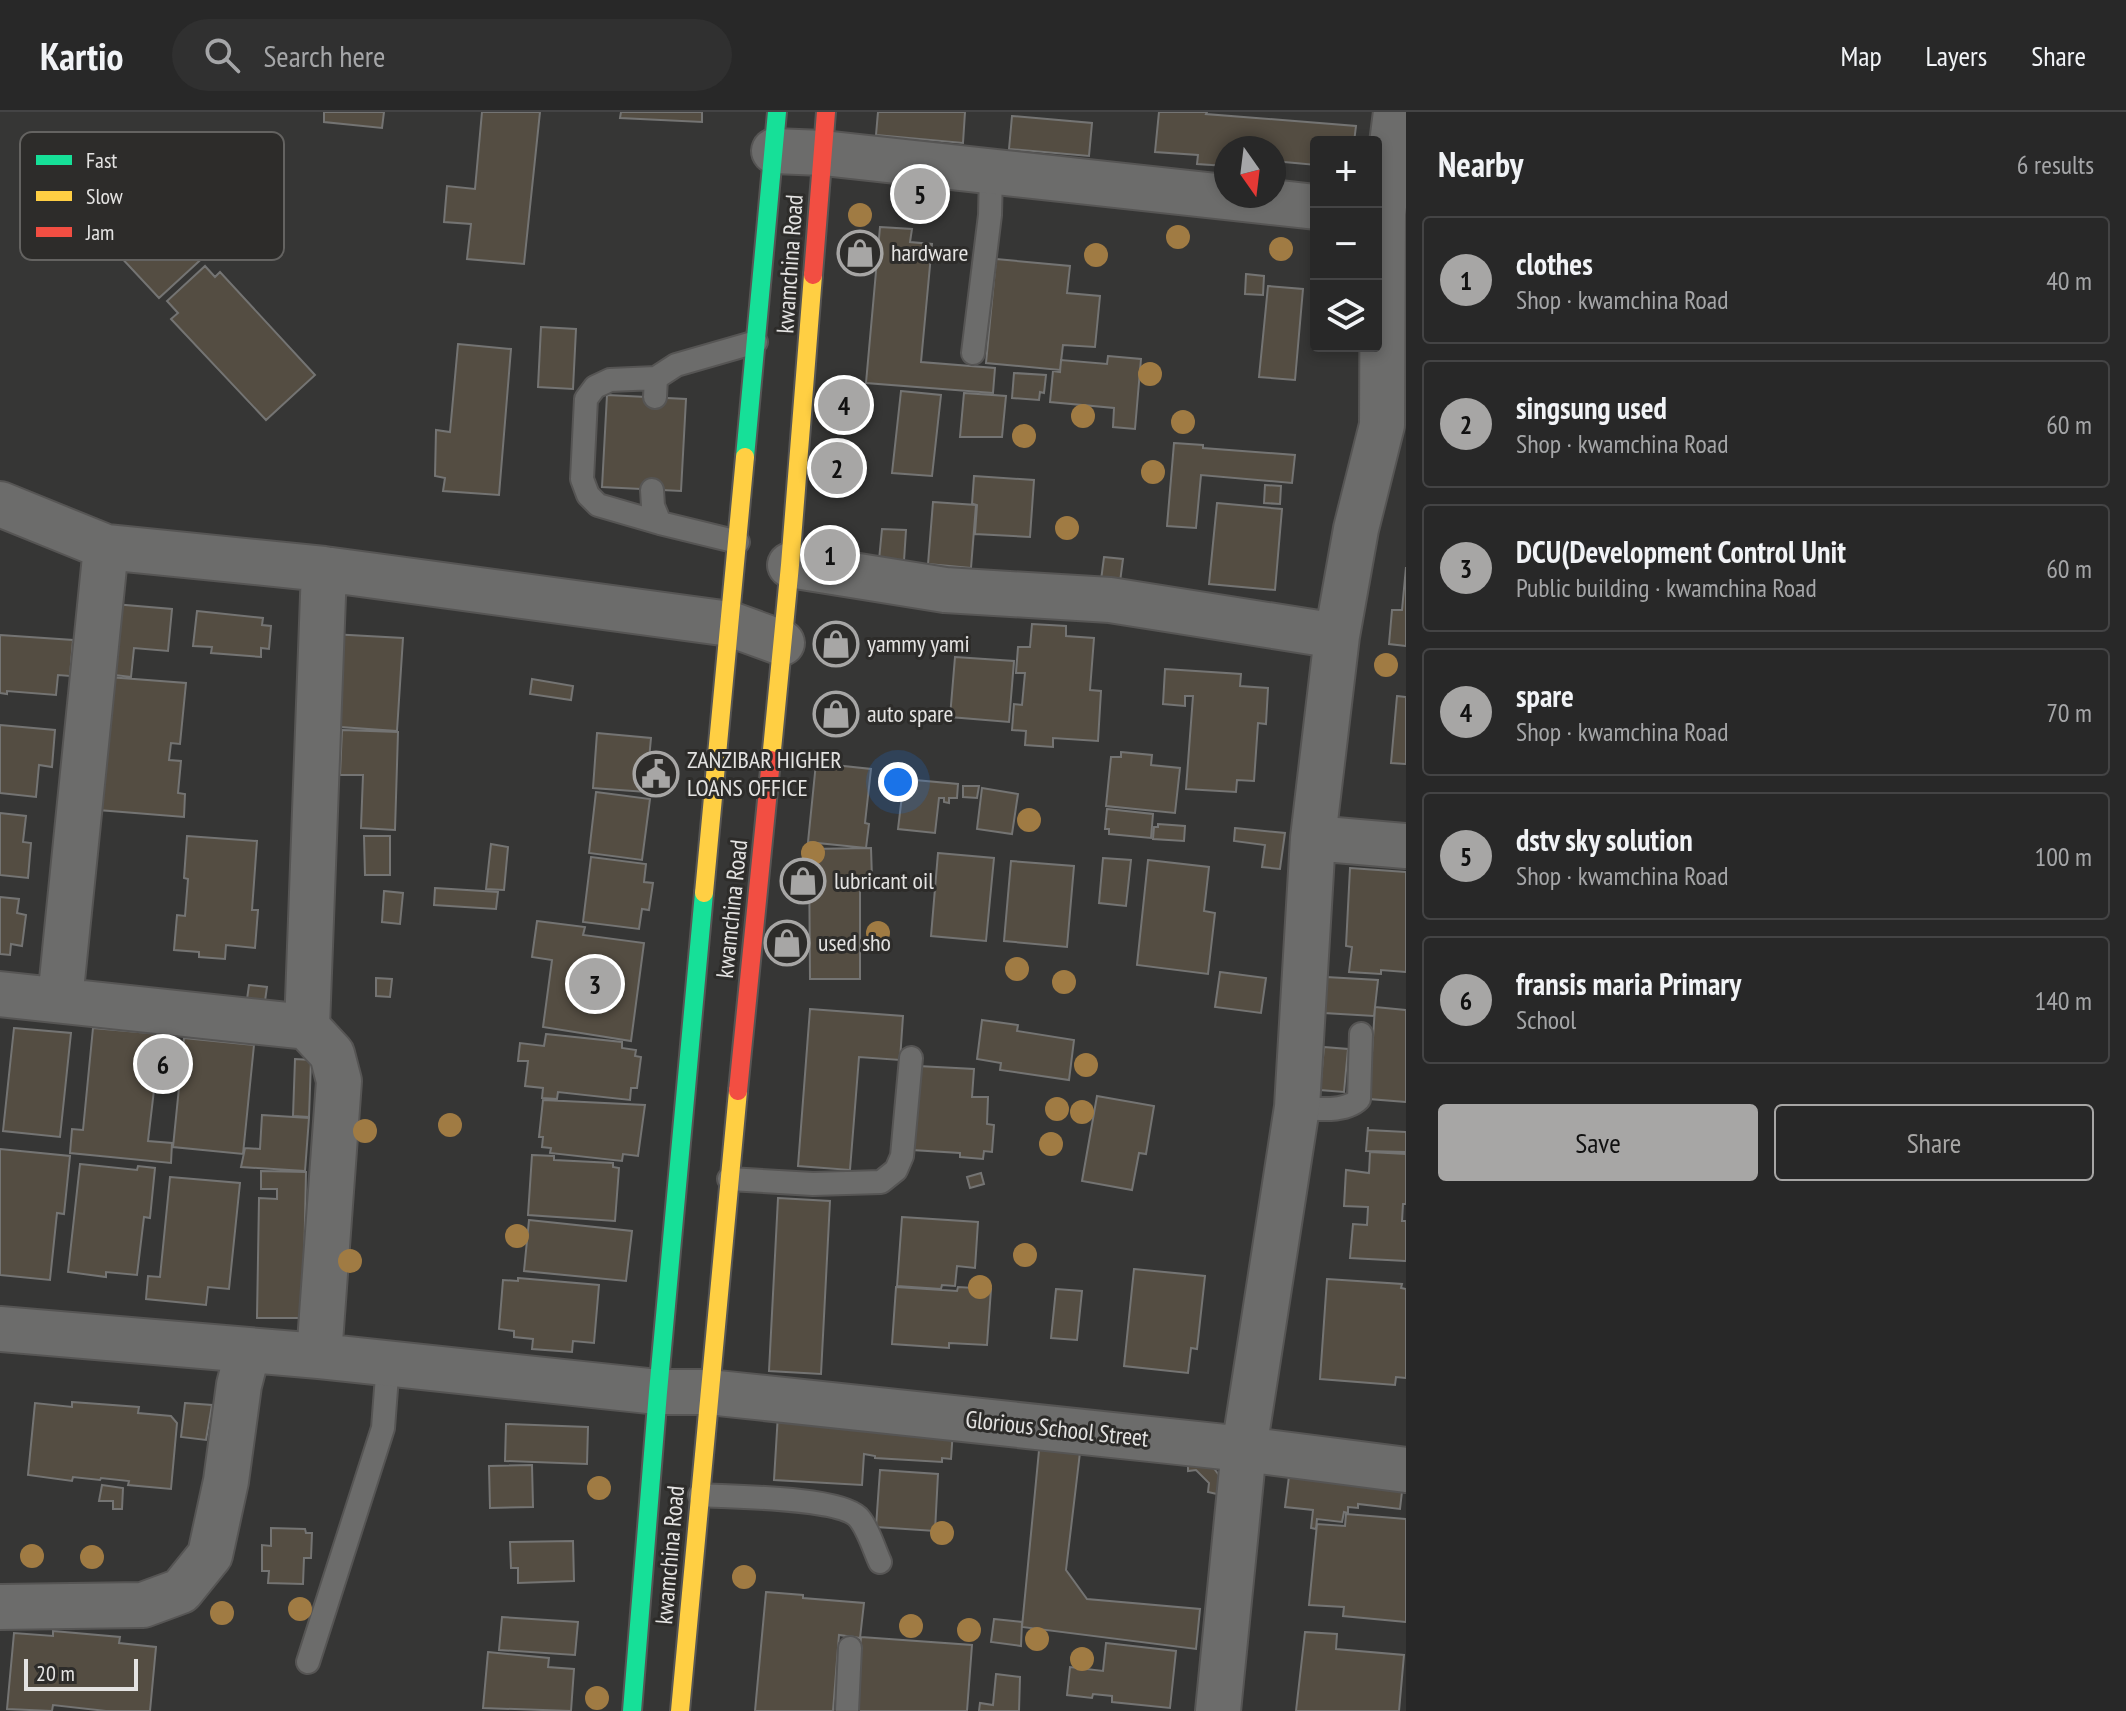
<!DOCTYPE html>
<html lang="en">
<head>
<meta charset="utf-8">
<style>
	:root { --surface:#282828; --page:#303030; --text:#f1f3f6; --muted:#a5a6a8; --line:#444445; --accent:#a7a6a5 }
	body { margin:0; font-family:"PT Sans Narrow",sans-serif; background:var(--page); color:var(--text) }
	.controls { position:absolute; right:24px; top:24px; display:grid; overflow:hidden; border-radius:8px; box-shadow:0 4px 12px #0003 }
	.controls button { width:72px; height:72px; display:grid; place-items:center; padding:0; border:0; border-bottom:2px solid var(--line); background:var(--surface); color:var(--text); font:40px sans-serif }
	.compass { position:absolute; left:1214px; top:24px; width:72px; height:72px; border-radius:50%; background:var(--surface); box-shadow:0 4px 12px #0003; rotate:166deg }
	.scale { position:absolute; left:24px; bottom:20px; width:114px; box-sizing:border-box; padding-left:8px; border:4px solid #e4e3e2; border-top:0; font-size:22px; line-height:28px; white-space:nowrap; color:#e4e3e2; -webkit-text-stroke:6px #2d2c2a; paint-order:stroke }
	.you { position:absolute; left:898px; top:670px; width:28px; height:28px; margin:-20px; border:6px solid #fff; border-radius:50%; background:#1a73e8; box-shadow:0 0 0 12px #1a73e833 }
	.badge { display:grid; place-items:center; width:52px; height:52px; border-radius:50%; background:var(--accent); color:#111; font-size:26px; font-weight:700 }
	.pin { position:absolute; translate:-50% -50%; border:4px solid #fff; box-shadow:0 2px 8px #0006 }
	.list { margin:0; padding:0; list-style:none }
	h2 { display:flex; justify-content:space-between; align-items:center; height:104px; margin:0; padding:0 32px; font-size:34px }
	h2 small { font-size:26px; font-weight:400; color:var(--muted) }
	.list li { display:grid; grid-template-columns:52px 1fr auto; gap:24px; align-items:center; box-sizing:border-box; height:128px; margin:0 16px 16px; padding:0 16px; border:2px solid var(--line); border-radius:8px }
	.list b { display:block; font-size:30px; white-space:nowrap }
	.list p { margin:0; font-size:26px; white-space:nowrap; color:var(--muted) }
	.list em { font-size:26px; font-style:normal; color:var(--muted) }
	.actions { display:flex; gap:16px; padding:24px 32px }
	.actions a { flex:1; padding:18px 0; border:2px solid var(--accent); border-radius:8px; text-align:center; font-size:28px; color:var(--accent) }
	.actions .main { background:var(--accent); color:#111 }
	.icon { flex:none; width:44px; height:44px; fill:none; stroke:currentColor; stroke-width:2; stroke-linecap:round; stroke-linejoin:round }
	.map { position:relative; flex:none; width:1406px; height:1599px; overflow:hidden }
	header { display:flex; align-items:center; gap:48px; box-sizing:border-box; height:112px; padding:0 40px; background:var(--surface); border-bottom:2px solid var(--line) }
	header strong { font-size:38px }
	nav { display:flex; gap:44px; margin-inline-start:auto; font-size:28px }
	.search { width:560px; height:72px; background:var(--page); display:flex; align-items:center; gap:20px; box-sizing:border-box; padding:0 28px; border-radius:44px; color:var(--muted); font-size:30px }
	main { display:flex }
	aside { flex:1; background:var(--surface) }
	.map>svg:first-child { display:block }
</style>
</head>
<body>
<header>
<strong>Kartio</strong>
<div class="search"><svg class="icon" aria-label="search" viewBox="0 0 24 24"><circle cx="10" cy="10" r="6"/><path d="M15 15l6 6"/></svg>Search here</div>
<nav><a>Map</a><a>Layers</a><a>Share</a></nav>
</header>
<main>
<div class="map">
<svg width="1406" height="1599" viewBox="0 0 1406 1599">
	<rect width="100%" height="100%" fill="#363635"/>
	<path fill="#544d42" stroke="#747473" stroke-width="2" d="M324,0H384L382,16L324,10Z
		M482,0H540L524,152L467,147L471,112L444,110L447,74L475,77Z
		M621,0H702V10L620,6Z
		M878,0H965L963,31L876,23Z
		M1159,0H1207L1206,2L1356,14L1354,30H1316V53L1274,49V36H1226V54L1197,52L1198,43L1155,40Z
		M1012,4L1092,11L1089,44L1009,37Z
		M108,36L208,141L159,186L60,80Z
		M880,115L912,117L910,130L932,132L921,250L995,256L993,281L866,271Z
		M996,147L1070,154L1067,181L1100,184L1095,235L1063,233L1060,258L986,251Z
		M205,154L215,165L220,160L315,263L266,308L171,207L178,201L167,189Z
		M1246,162L1264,164L1263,183L1245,182Z
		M1268,174L1303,177L1295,268L1259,265Z
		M541,215L576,217L573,277L538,275Z
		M458,232L511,237L499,383L443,379L445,366L435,364L436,318L450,320Z
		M1108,244L1141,247L1135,317L1113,315L1114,296L1050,290L1053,259L1060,260L1061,248L1107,252Z
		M1014,261L1046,263L1044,281L1040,280L1039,288L1012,286Z
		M901,279L941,283L932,364L892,361Z
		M964,281L1006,284L1002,325H960Z
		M607,283L686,287L681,379L602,375Z
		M1174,331L1203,333V336L1295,343L1292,371L1201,363L1196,416L1167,414Z
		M974,364L1034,368L1030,425L975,422L977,393L972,392Z
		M1265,373L1281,374L1280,392L1264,391Z
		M933,390L976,393L971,456L928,452Z
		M1217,391L1282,397L1275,478L1209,472Z
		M882,417L906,418L904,449L879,448Z
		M1104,445L1123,447L1120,470L1101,468Z
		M1406,455V534L1389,532L1392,498H1402Z
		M102,491L172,497L168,539L134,536L131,565L98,561Z
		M197,499L263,506L262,513L271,514L269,537L261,536V545L211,541L212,535L193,534Z
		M1032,512L1066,514V524L1094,526L1090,578L1101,579L1098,629L1053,626V635L1025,633L1026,619L1012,618L1014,592L1022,593L1025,561H1016L1018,535H1030Z
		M331,522L403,526L397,619L326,614Z
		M0,523L73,528L70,564L58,563L56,583L7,579V582L0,581Z
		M955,545L1014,549L1009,610L950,605Z
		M1165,557L1241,562L1240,574L1268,576L1266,612L1258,611L1254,669L1237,668L1236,680L1186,677L1193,584H1185V594L1163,592Z
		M108,565L186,571L180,632L171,631L169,648L181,649L178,681L185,682L184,705L86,697Z
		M532,567L573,574L571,588L530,582Z
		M1397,584L1406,585V652L1391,651Z
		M0,613L55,618L52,655L39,653L36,685L0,681Z
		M342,618L398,620L395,718L361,716L363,663H340Z
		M597,621L651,626L646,680L593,676Z
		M1121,640L1152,643L1151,653L1180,656L1175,701L1106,694L1111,645H1121Z
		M816,651L871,657L865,711L869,712L866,736L808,730Z
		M904,667L958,672L957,686H949V691L944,690V686H939L935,721L898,717Z
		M963,674H979L977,686L963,685Z
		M982,676L1018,682L1012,722L977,717Z
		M596,680L650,687L642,748L589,741Z
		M1107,697L1153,702L1151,726L1109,722V717H1105Z
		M0,701L26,704L23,730L31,731L28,766L0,763Z
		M1158,712L1185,714L1184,729L1153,727L1154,715H1158Z
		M1235,716L1285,721L1280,757L1262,755L1265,733L1234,729Z
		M187,724L257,729L252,798H258L255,836L226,833L225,847L199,845V840L174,838L177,803L185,804L188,767L184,766Z
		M364,724H390V763H365Z
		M491,732L508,735L504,778L486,777Z
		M871,736L872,767H860V867H810L809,737Z
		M938,741L994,746L986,829L931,824Z
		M591,745L646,752L644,770L653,771L649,798L642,797L639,817L583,810Z
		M1103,746L1131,748L1126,794L1099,791Z
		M1148,748L1209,755L1204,799L1215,801L1208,862L1137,853Z
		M1011,749L1074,754L1067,835L1004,829Z
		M1350,756L1406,760V860L1381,858V862L1349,860L1352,835L1346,834Z
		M435,776L498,780L496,797L434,793Z
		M384,779L403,781L400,812L382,810Z
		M0,785L19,787L17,801L26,803L22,834L11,832L10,843L0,842Z
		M537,809L585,815L583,823L644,831L631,929L543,915L552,848L532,845Z
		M1220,860L1266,866L1261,901L1215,895Z
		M1326,865L1378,868L1374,904L1324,901Z
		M376,866L392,867L390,885L376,884Z
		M249,873L267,875L265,889L247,887Z
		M1375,895L1406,898V990L1369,987Z
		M810,897L903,904L900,948L859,945L850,1058L798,1054Z
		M982,908L1018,913L1017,919L1074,928L1069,968L1000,958L1001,951L977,947Z
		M14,916L71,921L60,1025L3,1019Z
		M93,916L161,922L160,930H165L162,961H156L148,1029L172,1031L171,1051L70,1041L72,1017L83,1018Z
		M546,922L622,930V936L636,938L635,944L641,945L637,976H631L630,988L558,980L557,987L542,986L543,976L525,974L528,949H518L520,931L544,934Z
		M184,926L254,933L243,1042L173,1035Z
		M1324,935L1348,937L1344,980L1320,978Z
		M295,947L311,948L309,1005L293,1004Z
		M918,954L974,957L972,985H988L987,1012L994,1013L992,1040L984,1039L983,1047L960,1045V1041L912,1038Z
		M1097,984L1154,994L1146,1042L1139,1041L1132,1078L1082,1069Z
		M543,988L645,993L638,1044L623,1042L622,1049L550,1041L551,1036L542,1035L543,1025H539Z
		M262,1003L309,1006L305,1059L241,1055L245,1036L260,1037Z
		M1368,1015V1018L1406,1020V1040L1366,1039Z
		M0,1037L70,1044L64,1102L57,1101L50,1168L0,1163Z
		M1370,1040L1406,1042V1092H1403L1402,1109H1406V1149L1350,1146L1353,1112L1367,1113L1368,1095L1344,1094L1346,1058L1369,1061Z
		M532,1043L554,1044V1048L613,1051V1055L619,1056L615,1109L528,1103Z
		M80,1052L137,1058L138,1054L155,1056L150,1106L144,1105L137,1163L106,1160V1165L68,1160Z
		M261,1059L306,1060L303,1206H257L259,1086L277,1087V1077H261Z
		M981,1061L984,1072L970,1076L967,1065Z
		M170,1065L240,1071L229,1177L208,1175L206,1193L146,1187L148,1164L160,1165Z
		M778,1086L830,1089L821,1262L769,1259Z
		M902,1105L978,1110L975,1156L957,1154L955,1174L942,1173L941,1177L897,1174Z
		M529,1108L632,1119L626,1169L524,1159Z
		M1134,1157L1205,1164L1197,1237L1191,1236L1188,1261L1124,1254Z
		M518,1166L599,1173L594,1231L573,1229L572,1240L532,1237L533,1227L514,1225V1219L499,1217L503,1168L518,1169Z
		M1327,1167L1402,1172L1401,1176L1406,1177V1266L1396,1265L1395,1273L1320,1267Z
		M896,1175L957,1179L958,1175L991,1177L987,1233L949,1231V1236L892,1232Z
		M1056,1177L1082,1179L1077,1228L1051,1226Z
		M72,1290L139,1295L138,1301L171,1304L177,1311L171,1377L128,1373L129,1369L101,1366L100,1368L73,1365L72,1369L28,1363L35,1291L72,1295Z
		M185,1291L212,1293L206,1328L181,1325Z
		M778,1302L953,1318L951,1347L942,1346V1350L875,1346V1344L864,1342L862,1373L774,1368Z
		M506,1312L588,1315L587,1352L505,1349Z
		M1040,1328L1081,1332L1066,1458L1087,1487L1200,1497L1196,1537L1022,1515Z
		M1205,1344L1221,1366V1383L1208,1380L1209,1371L1196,1358L1188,1359V1345Z
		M532,1353L533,1395L490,1396L489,1354Z
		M880,1358L938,1362L935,1419L876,1415Z
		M1289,1364L1403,1371L1400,1397L1358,1392V1396L1348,1395V1401L1344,1400L1342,1410L1317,1407L1316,1417L1311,1416L1313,1398L1285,1395Z
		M102,1373L123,1376L122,1397H113V1389H99Z
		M1346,1402L1406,1407V1510L1343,1504L1344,1495L1309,1493L1317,1412L1345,1414Z
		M271,1416L305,1417L306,1421H312L311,1446H304L303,1472L268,1471L269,1459H262V1433L271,1434Z
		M573,1429L574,1469L518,1471V1456H511L510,1430Z
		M766,1480L803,1483V1486L864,1491L860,1526L839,1523L833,1599H755Z
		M502,1505L578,1510L575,1543L499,1538Z
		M994,1507L1022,1510L1021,1534L991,1530Z
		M53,1519L120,1525L119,1531L156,1535L150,1599H106L53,1593L52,1599L7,1597L14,1521L53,1524Z
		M1305,1520L1337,1522L1336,1537L1404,1543L1399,1599H1296Z
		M861,1525L972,1533L967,1599H855Z
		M1106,1531L1176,1539L1170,1596L1112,1590V1584L1093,1582L1092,1586L1067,1583L1070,1555L1103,1559Z
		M488,1540L549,1546L548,1555L574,1557L571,1599L483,1596Z
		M996,1562L1020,1565L1019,1599H979L980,1591L993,1593Z"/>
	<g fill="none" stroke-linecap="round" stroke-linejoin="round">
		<g stroke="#565554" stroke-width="26">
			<path id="lane" d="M973,241L990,103L991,61
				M656,266L610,268L595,275L586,287L582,367L588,383L598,393L660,411
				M655,285L656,266L676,253L756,230
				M652,378L653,394L660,411L738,430
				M1297,995C1315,997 1345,1001 1359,987L1361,922
				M729,1067L813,1072L881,1070L896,1058L902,1044L911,946
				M700,1383C731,1385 838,1385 858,1405C868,1416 874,1437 880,1450
				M308,1550L383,1316L388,1251
				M847,1599L850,1536"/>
		</g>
		<g stroke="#565554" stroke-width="48">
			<path id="street" d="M774,39L823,41L1316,95
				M0,392L106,435L324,457L730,512L782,531
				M790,453L945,478L1110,488L1337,524
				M1313,726L1406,734
				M0,882L307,915L332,942L339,969L319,1244
				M60,888L106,435
				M307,915L324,457
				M0,1217L319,1244L658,1280H708L1244,1337L1406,1358
				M0,1495L143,1493L181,1479L210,1443L226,1369L239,1273L248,1238
				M1218,1599L1244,1337L1297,995L1313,726L1337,524L1356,417L1382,313L1383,102L1396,0"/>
		</g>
		<g stroke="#565554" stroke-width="22">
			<path id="fast" d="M745,345L777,0
				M632,1599L658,1280L704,781"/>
		</g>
		<g stroke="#565554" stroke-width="22">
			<path id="slow" d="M771,648L790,453L813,163
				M704,781L745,345
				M680,1599L738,979"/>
		</g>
		<g stroke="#565554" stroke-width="22">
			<path id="jam" d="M813,163L826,0
				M738,979L771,648"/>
		</g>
		<use href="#lane" stroke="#6c6c6b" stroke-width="22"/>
		<use href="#street" stroke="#6c6c6b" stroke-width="44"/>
		<use href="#fast" stroke="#16e098" stroke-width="18"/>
		<use href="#slow" stroke="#ffcf43" stroke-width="18"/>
		<use href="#jam" stroke="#f24e42" stroke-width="18"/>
	</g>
	<g fill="#a07b43">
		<circle cx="860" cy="103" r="12"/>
		<circle cx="1178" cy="125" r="12"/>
		<circle cx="1281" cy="137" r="12"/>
		<circle cx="1096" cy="143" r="12"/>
		<circle cx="1150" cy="262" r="12"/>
		<circle cx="1083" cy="304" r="12"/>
		<circle cx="1183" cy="310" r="12"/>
		<circle cx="1024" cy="324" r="12"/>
		<circle cx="1153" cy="360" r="12"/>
		<circle cx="1067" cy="416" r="12"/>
		<circle cx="1386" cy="553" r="12"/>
		<circle cx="1029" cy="708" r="12"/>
		<circle cx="813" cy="741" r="12"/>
		<circle cx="878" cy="821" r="12"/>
		<circle cx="796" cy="838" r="12"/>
		<circle cx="1017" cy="857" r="12"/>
		<circle cx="1064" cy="870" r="12"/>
		<circle cx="1086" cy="953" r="12"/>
		<circle cx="1057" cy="997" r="12"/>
		<circle cx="1082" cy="1000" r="12"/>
		<circle cx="450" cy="1013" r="12"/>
		<circle cx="365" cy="1019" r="12"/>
		<circle cx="1051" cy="1032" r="12"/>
		<circle cx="517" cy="1124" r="12"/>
		<circle cx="1025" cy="1143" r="12"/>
		<circle cx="350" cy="1149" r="12"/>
		<circle cx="980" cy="1175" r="12"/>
		<circle cx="599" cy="1376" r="12"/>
		<circle cx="942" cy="1421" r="12"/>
		<circle cx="32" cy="1444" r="12"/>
		<circle cx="92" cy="1445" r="12"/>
		<circle cx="744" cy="1465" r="12"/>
		<circle cx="300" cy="1497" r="12"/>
		<circle cx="222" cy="1501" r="12"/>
		<circle cx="911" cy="1514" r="12"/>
		<circle cx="969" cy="1518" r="12"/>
		<circle cx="1037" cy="1527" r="12"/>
		<circle cx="1082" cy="1547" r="12"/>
		<circle cx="597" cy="1586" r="12"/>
	</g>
	<defs>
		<g id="shop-ring" transform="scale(2.3)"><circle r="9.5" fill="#2d2c2a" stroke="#a7a6a5" stroke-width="1.5"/><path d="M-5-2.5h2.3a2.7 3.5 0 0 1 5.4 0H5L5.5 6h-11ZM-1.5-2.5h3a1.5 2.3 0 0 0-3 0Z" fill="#a7a6a5"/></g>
		<g id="civic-ring" transform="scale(2.3)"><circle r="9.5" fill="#2d2c2a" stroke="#a7a6a5" stroke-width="1.5"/><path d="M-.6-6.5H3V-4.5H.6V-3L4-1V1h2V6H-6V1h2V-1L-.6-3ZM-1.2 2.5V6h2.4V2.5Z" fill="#a7a6a5"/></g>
	</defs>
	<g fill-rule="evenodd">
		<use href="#shop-ring" x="860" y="141"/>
		<use href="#shop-ring" x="836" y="532"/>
		<use href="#shop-ring" x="836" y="602"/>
		<use href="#civic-ring" x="656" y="662"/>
		<use href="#shop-ring" x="803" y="769"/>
		<use href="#shop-ring" x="787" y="831"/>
	</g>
	<g text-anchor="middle" stroke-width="6" stroke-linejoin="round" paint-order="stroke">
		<g font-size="24" fill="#e4e3e2" stroke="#2d2c2a" text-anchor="start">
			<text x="891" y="149">hardware</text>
			<text x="867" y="540">yammy yami</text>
			<text x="867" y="610">auto spare</text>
			<text x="687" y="656">ZANZIBAR HIGHER<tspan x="687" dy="28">LOANS OFFICE</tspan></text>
			<text x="834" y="777">lubricant oil</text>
			<text x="818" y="839">used sho</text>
		</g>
		<g font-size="24" fill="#e4e3e2" stroke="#2d2c2a">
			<text transform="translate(790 152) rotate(-86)" y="8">kwamchina Road</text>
			<text transform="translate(732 797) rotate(-84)" y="8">kwamchina Road</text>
			<text transform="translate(1057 1317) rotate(6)" y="8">Glorious School Street</text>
			<text transform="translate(670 1443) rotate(-85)" y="8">kwamchina Road</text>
		</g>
	</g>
	<rect x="20" y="20" width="264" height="128" rx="12" fill="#2d2c2a" stroke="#646361" stroke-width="2"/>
	<rect x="36" y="43" width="36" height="10" fill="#16e098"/>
	<rect x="36" y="79" width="36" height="10" fill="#ffcf43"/>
	<rect x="36" y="115" width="36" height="10" fill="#f24e42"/>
	<g font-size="22" fill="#e4e3e2">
		<text x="86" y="56">Fast</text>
		<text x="86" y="92">Slow</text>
		<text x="86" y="128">Jam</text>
	</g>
</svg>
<div class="controls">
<button>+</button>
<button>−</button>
<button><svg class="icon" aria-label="layers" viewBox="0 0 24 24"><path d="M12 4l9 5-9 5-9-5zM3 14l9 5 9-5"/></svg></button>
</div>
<svg class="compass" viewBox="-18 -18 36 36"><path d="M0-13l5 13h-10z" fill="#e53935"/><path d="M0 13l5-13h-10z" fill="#a5a6a8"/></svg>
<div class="scale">20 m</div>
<div class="you"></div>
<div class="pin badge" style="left:830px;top:443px">1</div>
<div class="pin badge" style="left:837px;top:356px">2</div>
<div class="pin badge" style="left:595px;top:872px">3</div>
<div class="pin badge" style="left:844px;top:293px">4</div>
<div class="pin badge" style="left:920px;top:82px">5</div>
<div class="pin badge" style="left:163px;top:952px">6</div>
</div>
<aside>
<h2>Nearby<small>6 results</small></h2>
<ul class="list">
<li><span class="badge">1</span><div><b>clothes</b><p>Shop · kwamchina Road</p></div><em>40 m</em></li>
<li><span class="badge">2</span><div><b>singsung used</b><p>Shop · kwamchina Road</p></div><em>60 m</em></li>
<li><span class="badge">3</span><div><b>DCU(Development Control Unit</b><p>Public building · kwamchina Road</p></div><em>60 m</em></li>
<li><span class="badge">4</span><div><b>spare</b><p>Shop · kwamchina Road</p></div><em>70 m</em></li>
<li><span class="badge">5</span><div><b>dstv sky solution</b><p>Shop · kwamchina Road</p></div><em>100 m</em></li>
<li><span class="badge">6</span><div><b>fransis maria Primary</b><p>School</p></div><em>140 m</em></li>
</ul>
<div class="actions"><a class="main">Save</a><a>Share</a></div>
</aside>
</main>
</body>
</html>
